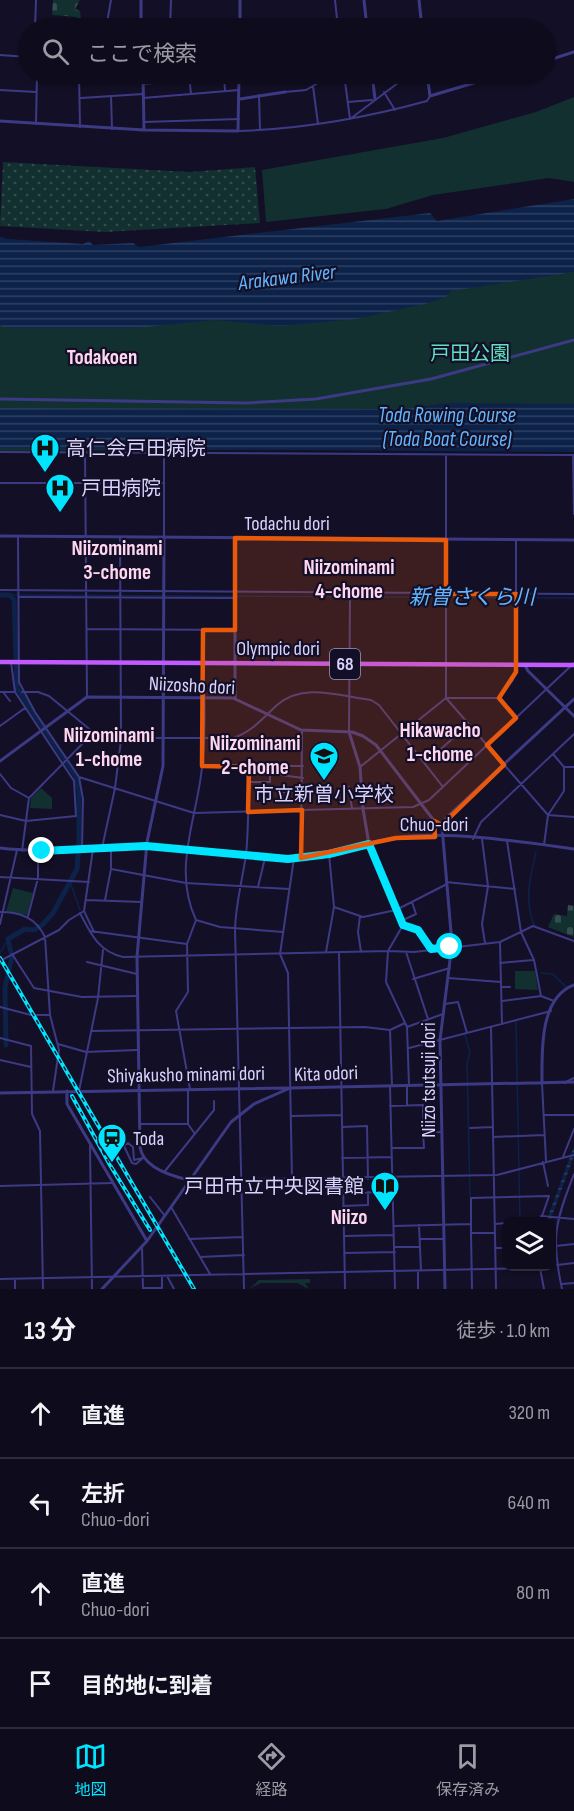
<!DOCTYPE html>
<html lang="ja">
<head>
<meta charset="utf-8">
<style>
	:root { --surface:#0e0b1c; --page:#1c1929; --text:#f1f3f6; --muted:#9b9ba3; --line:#2e2b3b; --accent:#00e5ff }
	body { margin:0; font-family:"Sofia Sans Condensed","Noto Sans JP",sans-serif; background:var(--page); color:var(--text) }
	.controls { position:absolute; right:18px; bottom:18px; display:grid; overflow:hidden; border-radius:12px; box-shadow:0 2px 4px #0004 }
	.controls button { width:54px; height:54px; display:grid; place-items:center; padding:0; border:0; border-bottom:2px solid var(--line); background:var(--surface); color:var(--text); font:30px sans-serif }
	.stop { position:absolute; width:18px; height:18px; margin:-14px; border:4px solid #00e5ff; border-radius:50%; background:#fff }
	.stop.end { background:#00e5ff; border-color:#fff; box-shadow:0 2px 6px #0008 }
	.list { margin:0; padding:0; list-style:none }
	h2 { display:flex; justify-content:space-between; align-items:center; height:78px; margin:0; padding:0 24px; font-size:26px }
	h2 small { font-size:20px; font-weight:400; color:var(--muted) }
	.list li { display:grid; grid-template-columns:39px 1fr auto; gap:18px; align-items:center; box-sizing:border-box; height:90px; padding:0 24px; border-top:2px solid var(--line) }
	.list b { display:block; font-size:22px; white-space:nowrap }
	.list p { margin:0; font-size:20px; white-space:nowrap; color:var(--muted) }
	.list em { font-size:20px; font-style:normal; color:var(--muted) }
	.icon { flex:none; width:33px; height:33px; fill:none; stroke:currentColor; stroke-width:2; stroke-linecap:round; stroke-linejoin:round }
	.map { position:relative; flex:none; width:574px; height:1289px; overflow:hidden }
	.search { position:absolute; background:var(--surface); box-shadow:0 2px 4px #0004; left:18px; right:18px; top:18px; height:66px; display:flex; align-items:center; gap:15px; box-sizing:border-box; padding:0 21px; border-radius:33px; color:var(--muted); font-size:22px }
	.sheet { height:438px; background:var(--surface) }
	nav { display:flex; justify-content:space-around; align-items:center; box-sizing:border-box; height:84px; border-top:2px solid var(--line); background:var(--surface); font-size:16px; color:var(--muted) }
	nav a { display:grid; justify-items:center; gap:3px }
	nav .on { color:var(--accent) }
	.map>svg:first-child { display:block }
</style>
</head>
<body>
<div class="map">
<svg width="574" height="1289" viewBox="0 0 574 1289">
	<defs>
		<pattern id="grass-dots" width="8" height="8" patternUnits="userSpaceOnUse" patternTransform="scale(1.5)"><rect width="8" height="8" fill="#12302f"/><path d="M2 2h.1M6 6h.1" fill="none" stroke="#344d4e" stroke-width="1.8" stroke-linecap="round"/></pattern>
		<pattern id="cemetery-stones" width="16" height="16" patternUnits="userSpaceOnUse" patternTransform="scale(1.5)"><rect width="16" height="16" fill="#12302f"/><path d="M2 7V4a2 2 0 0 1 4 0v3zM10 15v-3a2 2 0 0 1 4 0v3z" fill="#344d4e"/></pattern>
		<pattern id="water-rules" width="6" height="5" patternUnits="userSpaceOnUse" patternTransform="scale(1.5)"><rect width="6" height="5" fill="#0c2248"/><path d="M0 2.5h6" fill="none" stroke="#2f4163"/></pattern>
	</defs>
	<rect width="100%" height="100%" fill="#130f26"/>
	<path fill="url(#grass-dots)" d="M3,162L190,172L255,167L260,223L105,232L0,226Z"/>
	<path fill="url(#cemetery-stones)" d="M53,0H80L75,9L80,11L82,26L77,25V17L52,15Z
		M568,905L574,906V937L548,927L554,914L567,916Z"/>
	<path fill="#12302f" d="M574,97V182L549,178L433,195L386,209L266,222L262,170L443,138L536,112Z
		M574,244V451L510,448L0,451V278Z
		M41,788L52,798V809L30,808L31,798Z
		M13,888L33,893L27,915L6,911Z
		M515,971H535L538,990L515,989Z
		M310,1279V1283H305L309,1289L297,1283H261L249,1289L259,1280Z"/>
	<path fill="url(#water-rules)" d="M574,199V272L451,291L446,297L429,303L357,319L280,326L214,320L136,328H6L0,326V237L8,239L83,244L89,241L93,245L133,243L139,247L430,213L437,221Z
		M445,403L574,404V452L0,448V408L404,409Z
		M574,1146V1156L550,1221L546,1222Z"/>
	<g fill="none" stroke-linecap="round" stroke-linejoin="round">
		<path stroke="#0c2248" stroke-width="1.5" d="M10,595L574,598
			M70,882L80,910
			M534,925C524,899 530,878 536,852
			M0,953L8,939
			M541,973L553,974L566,987
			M516,1021L520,1222
			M465,1035L470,1052L467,1063L470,1196"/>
		<path stroke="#0c2248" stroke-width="5" d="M0,595H10L14,600L17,688L75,775L79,790V841L77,869L53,913L42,925L34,930L25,929L8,939L12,957L5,987L6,1045"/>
		<path stroke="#3d3a85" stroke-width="2" d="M335,0L338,28
			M170,25L239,19
			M35,28L36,0
			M106,28L111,0
			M170,28L171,0
			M0,55L28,57
			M79,74L80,127
			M189,74L191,94
			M224,74L225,91
			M344,74L350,119
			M143,84L224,77
			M313,86L318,124
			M0,90L36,92
			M285,92L306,90L333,74
			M384,92L395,110
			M259,95L260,130
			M111,96L112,129
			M81,98L143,94
			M143,98L239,90
			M348,102L372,100
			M350,119L398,83L428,80
			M144,122L239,119
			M36,124L37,74
			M238,131C303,129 365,118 427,101L430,96
			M0,452L574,455
			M85,452L87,697
			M446,455V698L548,815L574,817
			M573,455L574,514
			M0,483H164
			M18,537L19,682L35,712L79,777L83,799L82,849
			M164,537V453
			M0,590L574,594
			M20,597L235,598
			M87,629L234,630
			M203,630C203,675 207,722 202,767C197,819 172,869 196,920L220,927L283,932
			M0,692H15
			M3,692L10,701
			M22,692H38L49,696L93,732L107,738H233C252,732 263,718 277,705C303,682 340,696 371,700L379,705L443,787
			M499,698L516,718
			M0,726L25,708
			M349,732L350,595
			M553,754L564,767H574
			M425,763L468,725
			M202,766H303
			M281,767V775L303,778
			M360,767L446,698H499L513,680L516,665V540
			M0,774L11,788L29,798
			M79,777L194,813L413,807L429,800L574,663
			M249,782H270V767
			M349,787L352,809
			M283,792L303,791
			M0,815L26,821L76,816L74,781L15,692L11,662
			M435,837V822
			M473,839L481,822L574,734
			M482,839L488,886L482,924L485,943
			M507,841L521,932L534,960L541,996L554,1001
			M369,844L403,925L388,951L414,952L500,942L533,926L574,941
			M544,845L548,815L564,791V767
			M102,848L115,788L121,740L120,538
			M22,851L29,798L93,733
			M301,858L302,730
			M111,869L186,883L289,889
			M0,877L89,882
			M446,882L515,889
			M258,887L265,858
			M86,900L142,902
			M105,900L111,869V848
			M334,907L363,917L396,910L447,884
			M84,911L94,932
			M0,912C21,912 36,918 45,937L50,1015L59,1050L53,1091
			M80,913C91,934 98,951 123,957L388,951L386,982L407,1027L409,1085
			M28,916L38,878V851
			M360,916L358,932L361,952
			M401,921L416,914L412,902
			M0,924L17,850
			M403,925L418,929L431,949
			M90,931L187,944
			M500,943L502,1024
			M326,952L334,907L329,854
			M406,952L428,1019
			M339,953L345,1289
			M12,954L34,988L82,997L137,996
			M0,961L59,930L69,920L84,911L93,849
			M87,962L137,974
			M500,963L533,960
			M448,978L501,982
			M413,979L450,968
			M501,987H510
			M502,1001L541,996
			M445,1004L458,1002L467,1033
			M0,1007L31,1015H50
			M407,1027L443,1014
			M491,1027L496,1289
			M390,1030L392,1086
			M91,1031L365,1027L390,1030L405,1023
			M0,1038L31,1046L32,1114L40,1131L43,1289
			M58,1044L86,1052L137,1050
			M409,1048L551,1011
			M0,1060L31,1067
			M542,1083L546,1161
			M564,1083L574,1078
			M390,1086L395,1289
			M407,1086V1105
			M188,1089V1124L195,1134
			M190,1089L176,1011L188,992L187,944L196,920
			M79,1091L98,998L103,950
			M390,1106L423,1105V1133L441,1132
			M544,1115H574
			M291,1116L341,1115
			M140,1124H188
			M342,1127L367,1126L368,1179
			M470,1128L493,1127
			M493,1137L544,1135
			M128,1143L133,1147L134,1160L143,1158L136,1164L132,1163L124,1146Z
			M90,1146L92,1289
			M392,1148H424L423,1133
			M563,1157L574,1129
			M342,1158L392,1157
			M543,1162L548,1186
			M165,1171L214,1110V1101
			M292,1179L288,973L280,954L294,858
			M190,1180L497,1175L574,1155
			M0,1186L113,1183
			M343,1193L393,1192
			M150,1197L165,1216
			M343,1206L368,1205V1192
			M171,1207L210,1274
			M541,1216L574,1219
			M495,1224L506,1223
			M419,1225L421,1271
			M394,1226L471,1224
			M471,1233V1198L549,1196L540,1222
			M344,1236L394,1235
			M189,1239L243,1237
			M420,1239H444
			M556,1246L574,1244
			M142,1247L143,1289
			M394,1247H420
			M495,1248H506
			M344,1253L395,1252
			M200,1257L244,1255
			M557,1265L574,1263
			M540,1268L544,1289
			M418,1271V1289
			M167,1276L174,1289
			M0,1279L540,1268
			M15,1280V1289
			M562,1284L574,1283
			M143,1288H162V1276
			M244,1289L235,929C236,903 242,881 246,855C249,826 248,796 249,767
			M472,1289L471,1233H495
			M562,1289C551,1238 555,1222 574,1174"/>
		<path stroke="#3d3a85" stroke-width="3" d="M141,0V28
			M364,0L367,28
			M419,0L422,28
			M240,28V0
			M546,61L574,52
			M143,74L144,130
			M372,74L375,99
			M427,74L430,96L504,74
			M240,99L285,92
			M0,121L144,130L238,131L239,74
			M0,399L247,403L316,399L431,379L574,340
			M0,536L574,540
			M164,537L163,766L147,842L137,957L140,1147C143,1168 171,1176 189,1180
			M235,538V698
			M525,665L528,671L574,716
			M349,732L360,767L363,809L369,844
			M0,761L87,697L233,698L301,730L352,732L363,736L376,745L435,822L442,825
			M0,848C49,854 97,845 145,846C195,848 245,862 295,858C332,856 365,841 402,837C452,831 523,842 574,849
			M542,1083C542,1052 539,998 574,985
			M67,1091V1104L147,1241
			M0,1093L288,1088
			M102,1289L147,1241L231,1122L254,1104L290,1088L574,1082
			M445,1289L440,1040L452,944L442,827L446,818L574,699"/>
		<path stroke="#c25bff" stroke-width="4.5" d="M0,662L574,665"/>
		<g stroke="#00e5ff" stroke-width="4">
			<path id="rail" d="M0,958L194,1289
				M72,1096L110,1165L150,1230"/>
		</g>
		<use href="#rail" stroke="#130f26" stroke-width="1.5" stroke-dasharray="4.5" stroke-linecap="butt"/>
	</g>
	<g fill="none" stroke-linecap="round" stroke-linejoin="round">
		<path stroke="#00e5ff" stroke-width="8" d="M42,851L146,846L288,859L329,854L369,844L403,925L418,930L431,949L450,947"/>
	</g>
	<path fill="#e8590c" fill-opacity="0.2" stroke="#e8590c" stroke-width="4.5" stroke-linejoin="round" d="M235,538L446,540V594H516V672L499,698L516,718L487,745L504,765L442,825L434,821L435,837L396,838L301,858L302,810L248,812L249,767L202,766L203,630H235Z"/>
	<defs>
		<g id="hospital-pin" transform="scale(1.5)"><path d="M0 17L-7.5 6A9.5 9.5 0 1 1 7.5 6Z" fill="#00e5ff" stroke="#130f26"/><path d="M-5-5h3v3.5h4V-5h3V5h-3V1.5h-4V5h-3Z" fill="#111"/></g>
		<g id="school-pin" transform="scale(1.5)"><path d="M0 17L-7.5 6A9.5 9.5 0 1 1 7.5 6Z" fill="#00e5ff" stroke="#130f26"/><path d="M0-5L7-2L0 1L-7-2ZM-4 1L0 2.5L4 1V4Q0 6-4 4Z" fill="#111"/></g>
		<g id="station-pin" transform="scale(1.5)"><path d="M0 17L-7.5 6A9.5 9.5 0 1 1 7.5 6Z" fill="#00e5ff" stroke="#130f26"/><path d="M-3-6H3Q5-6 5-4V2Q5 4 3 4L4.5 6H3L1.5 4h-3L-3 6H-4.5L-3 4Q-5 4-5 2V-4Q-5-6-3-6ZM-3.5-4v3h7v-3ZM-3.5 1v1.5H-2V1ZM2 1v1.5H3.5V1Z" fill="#111"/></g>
		<g id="library-pin" transform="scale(1.5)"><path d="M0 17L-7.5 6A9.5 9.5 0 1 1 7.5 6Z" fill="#00e5ff" stroke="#130f26"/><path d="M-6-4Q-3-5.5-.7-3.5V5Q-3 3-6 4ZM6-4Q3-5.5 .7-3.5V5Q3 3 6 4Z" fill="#111"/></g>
	</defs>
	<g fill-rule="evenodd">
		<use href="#hospital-pin" x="45" y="448"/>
		<use href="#hospital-pin" x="60" y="488"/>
		<use href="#school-pin" x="324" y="756"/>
		<use href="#station-pin" x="112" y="1138"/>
		<use href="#library-pin" x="385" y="1186"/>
	</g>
	<g text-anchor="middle" stroke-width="4.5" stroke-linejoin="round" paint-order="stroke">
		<rect fill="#130f26" stroke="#9e99be" stroke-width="1.5" x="330" y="649" width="30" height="30" rx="4.5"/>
		<g font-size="18" font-weight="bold" fill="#d9d4ff">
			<text x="345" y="670">68</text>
		</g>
		<g font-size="20" fill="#5fe0c0" stroke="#130f26">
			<text x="470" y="360">戸田公園</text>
		</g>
		<g font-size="20" fill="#d9d4ff" stroke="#130f26" text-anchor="start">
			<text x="66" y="455">高仁会戸田病院</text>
			<text x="81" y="495">戸田病院</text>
			<text x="324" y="801" text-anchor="middle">市立新曽小学校</text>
			<text x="133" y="1145">Toda</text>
			<text x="364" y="1193" text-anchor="end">戸田市立中央図書館</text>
		</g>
		<g font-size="20" fill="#d9d4ff" stroke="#130f26">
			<text x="287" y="530">Todachu dori</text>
			<text x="278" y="655">Olympic dori</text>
			<text transform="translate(192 685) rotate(3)" y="7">Niizosho dori</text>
			<text x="434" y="831">Chuo-dori</text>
			<text transform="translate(326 1073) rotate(-2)" y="7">Kita odori</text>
			<text transform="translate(186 1074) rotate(-1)" y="7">Shiyakusho minami dori</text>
			<text transform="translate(428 1080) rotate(-90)" y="7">Niizo tsutsuji dori</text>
		</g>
		<g font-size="21" font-style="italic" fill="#62b6ff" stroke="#130f26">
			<text transform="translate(287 277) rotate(-7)" y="7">Arakawa River</text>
			<text x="447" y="422">Toda Rowing Course<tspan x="447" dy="24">(Toda Boat Course)</tspan></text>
			<text x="472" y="604">新曽さくら川</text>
		</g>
		<g font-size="21" font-weight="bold" fill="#ffd6f0" stroke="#130f26">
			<text x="102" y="364">Todakoen</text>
			<text x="117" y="555">Niizominami<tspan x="117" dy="24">3-chome</tspan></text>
			<text x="349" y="574">Niizominami<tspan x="349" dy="24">4-chome</tspan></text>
			<text x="440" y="737">Hikawacho<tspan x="440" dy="24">1-chome</tspan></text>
			<text x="109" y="742">Niizominami<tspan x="109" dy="24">1-chome</tspan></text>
			<text x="255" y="750">Niizominami<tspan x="255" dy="24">2-chome</tspan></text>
			<text x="349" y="1224">Niizo</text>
		</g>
	</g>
</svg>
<div class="controls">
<button><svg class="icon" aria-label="layers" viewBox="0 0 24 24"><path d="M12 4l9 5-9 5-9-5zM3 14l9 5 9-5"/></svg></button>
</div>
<div class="stop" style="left:450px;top:947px"></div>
<div class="stop end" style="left:42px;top:851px"></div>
<div class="search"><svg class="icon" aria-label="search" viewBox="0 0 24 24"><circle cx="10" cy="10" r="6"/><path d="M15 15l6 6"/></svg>ここで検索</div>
</div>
<section class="sheet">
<h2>13 分<small>徒歩 · 1.0 km</small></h2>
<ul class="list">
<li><svg class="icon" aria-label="ahead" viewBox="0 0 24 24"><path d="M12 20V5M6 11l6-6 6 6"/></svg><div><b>直進</b></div><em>320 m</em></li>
<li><svg class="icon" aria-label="left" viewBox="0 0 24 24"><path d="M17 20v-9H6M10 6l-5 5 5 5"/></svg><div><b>左折</b><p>Chuo-dori</p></div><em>640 m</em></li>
<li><svg class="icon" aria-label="ahead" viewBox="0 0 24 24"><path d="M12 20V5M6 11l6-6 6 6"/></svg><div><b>直進</b><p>Chuo-dori</p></div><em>80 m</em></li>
<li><svg class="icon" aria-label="arrive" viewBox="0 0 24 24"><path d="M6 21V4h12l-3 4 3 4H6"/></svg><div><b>目的地に到着</b></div></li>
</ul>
</section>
<nav>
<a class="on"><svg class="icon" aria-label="map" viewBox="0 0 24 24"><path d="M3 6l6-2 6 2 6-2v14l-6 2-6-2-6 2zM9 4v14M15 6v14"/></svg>地図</a>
<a><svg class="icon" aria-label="directions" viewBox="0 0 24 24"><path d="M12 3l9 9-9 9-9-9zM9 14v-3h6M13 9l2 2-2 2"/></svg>経路</a>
<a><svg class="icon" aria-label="saved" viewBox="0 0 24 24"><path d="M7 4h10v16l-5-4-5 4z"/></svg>保存済み</a>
</nav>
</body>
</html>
